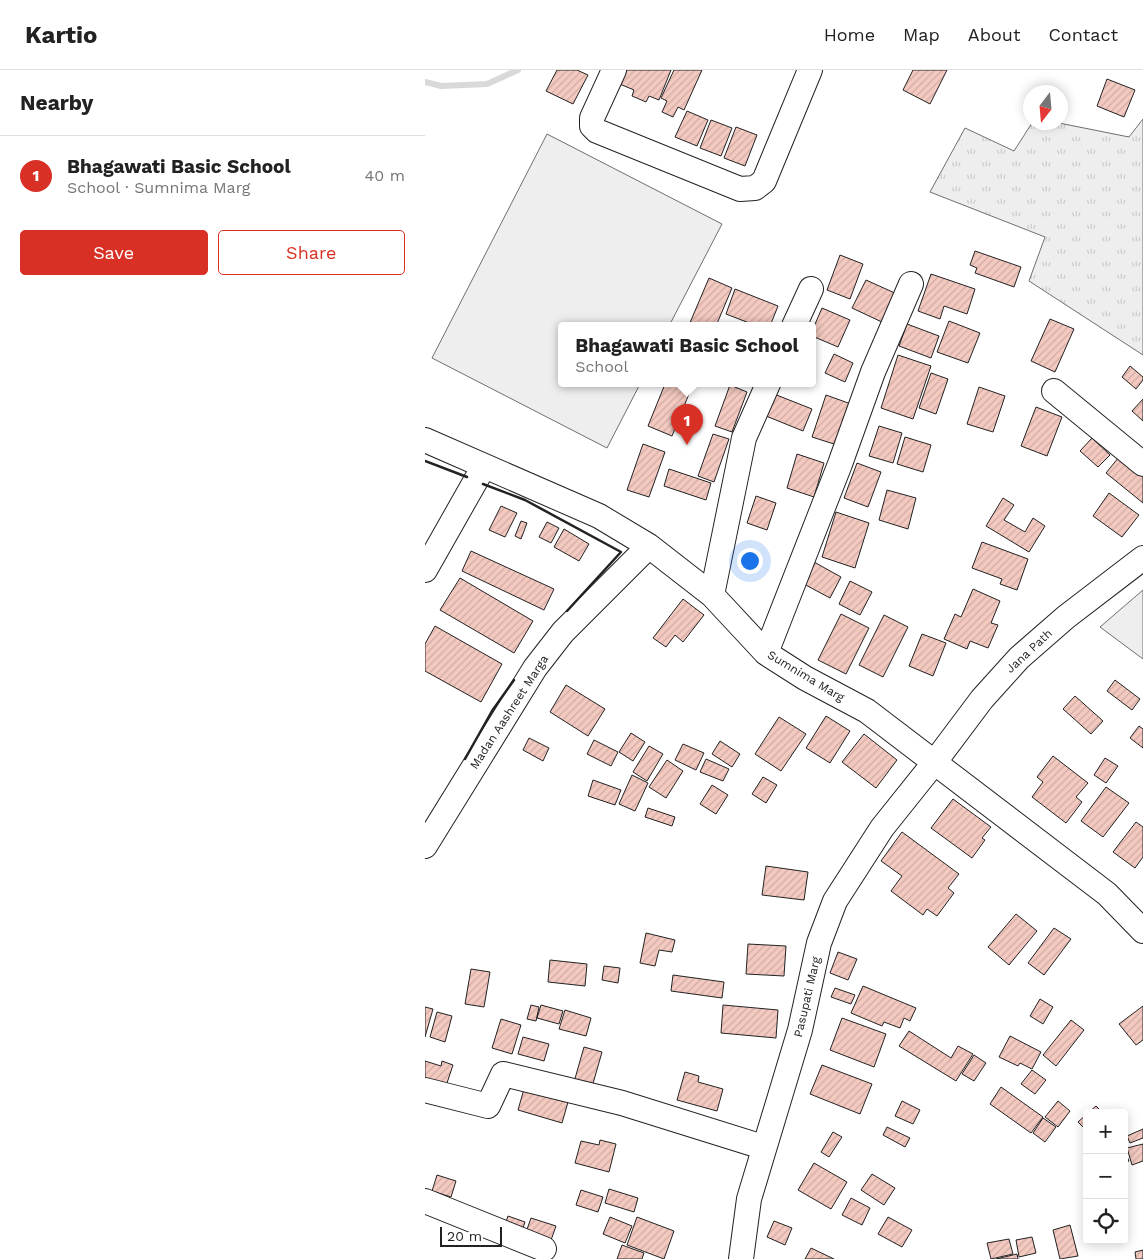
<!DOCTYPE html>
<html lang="en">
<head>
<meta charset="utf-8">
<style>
	:root { --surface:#fff; --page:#f6f6f6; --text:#222; --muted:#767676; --line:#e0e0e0; --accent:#d93025 }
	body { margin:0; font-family:"Work Sans",sans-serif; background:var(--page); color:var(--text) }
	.controls { position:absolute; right:15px; bottom:15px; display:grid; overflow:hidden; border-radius:5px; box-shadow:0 2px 12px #0003 }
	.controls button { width:45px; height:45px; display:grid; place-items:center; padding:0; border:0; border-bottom:1px solid var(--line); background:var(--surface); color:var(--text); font:25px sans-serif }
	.compass { position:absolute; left:598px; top:15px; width:45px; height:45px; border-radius:50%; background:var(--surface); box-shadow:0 2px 12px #0003; rotate:196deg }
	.scale { position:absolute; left:15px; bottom:12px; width:62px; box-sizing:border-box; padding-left:5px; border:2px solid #222; border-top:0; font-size:14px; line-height:18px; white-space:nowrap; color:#222; -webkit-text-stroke:4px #fff; paint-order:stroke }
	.you { position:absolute; left:324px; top:490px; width:18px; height:18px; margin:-12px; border:4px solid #fff; border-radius:50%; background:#1a73e8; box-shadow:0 0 0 8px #1a73e833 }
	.badge { display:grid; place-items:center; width:32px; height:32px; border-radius:50%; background:var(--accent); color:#fff; font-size:16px; font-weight:700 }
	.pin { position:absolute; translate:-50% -41px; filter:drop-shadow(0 1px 2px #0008) }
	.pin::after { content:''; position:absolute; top:26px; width:18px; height:15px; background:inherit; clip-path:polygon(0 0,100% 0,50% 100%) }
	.popup { position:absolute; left:133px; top:252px; width:258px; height:65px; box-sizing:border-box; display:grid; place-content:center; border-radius:5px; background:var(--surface); filter:drop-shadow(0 1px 4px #0005); font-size:16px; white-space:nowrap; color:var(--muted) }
	.popup b { font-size:19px; color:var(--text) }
	.popup::after { content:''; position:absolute; left:50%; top:100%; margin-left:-10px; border:10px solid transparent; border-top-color:var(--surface) }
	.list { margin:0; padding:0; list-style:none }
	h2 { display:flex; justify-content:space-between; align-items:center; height:65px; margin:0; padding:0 20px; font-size:21px }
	h2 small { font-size:16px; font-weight:400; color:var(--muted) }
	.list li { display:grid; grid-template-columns:32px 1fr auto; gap:15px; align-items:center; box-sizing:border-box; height:80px; padding:0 20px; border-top:1px solid var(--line) }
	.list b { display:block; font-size:19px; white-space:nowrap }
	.list p { margin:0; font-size:16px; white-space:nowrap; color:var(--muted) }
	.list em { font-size:16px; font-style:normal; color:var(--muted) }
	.actions { display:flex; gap:10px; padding:15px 20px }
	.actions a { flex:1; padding:11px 0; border:1px solid var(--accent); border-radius:5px; text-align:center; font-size:18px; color:var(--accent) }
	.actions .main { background:var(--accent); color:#fff }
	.icon { flex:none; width:28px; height:28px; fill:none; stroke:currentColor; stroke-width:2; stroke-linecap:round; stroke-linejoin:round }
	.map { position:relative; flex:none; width:718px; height:1189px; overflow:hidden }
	header { display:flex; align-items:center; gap:30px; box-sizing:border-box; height:70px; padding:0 25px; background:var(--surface); border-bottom:1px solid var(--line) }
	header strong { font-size:24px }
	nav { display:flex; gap:28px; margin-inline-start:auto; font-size:18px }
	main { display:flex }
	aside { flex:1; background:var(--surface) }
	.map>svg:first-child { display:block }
</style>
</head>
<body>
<header>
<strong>Kartio</strong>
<nav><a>Home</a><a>Map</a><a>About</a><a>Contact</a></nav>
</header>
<main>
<aside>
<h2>Nearby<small></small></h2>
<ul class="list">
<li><span class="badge">1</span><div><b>Bhagawati Basic School</b><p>School · Sumnima Marg</p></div><em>40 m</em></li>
</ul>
<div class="actions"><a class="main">Save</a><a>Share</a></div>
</aside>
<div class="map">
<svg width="718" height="1189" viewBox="0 0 718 1189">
	<defs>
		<pattern id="park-tufts" width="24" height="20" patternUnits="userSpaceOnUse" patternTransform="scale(1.25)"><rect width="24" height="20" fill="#eee"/><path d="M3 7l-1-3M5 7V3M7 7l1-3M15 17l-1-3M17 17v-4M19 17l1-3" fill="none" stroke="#ccc"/></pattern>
		<pattern id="building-hatch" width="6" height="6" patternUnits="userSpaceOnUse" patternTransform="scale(1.25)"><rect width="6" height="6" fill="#f3c9c0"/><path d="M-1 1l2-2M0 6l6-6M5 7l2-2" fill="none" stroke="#d0aca5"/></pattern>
	</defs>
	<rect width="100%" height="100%" fill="#fff"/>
	<path fill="url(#park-tufts)" stroke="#6f6f6f" d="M718,49V285L604,211L620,167L505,122L540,58L589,81L607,53H634L704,67Z"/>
	<path fill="#eee" stroke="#6f6f6f" d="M122,64L297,154L244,256H137V314H215L182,378L7,288Z
		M718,520V589L675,557Z"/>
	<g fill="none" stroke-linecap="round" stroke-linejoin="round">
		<path stroke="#d9d9d9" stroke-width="6" d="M0,12L16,16L62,14L93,0"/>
	</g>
	<path fill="url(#building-hatch)" stroke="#222" d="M132,0H152L163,5L148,34L121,21Z
		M196,0H246L234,30L224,26L221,32L207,26L209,20L190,12Z
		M249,0H277L259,40L253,37L248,47L237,42L242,31L236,28Z
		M488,0H522L505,34L478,20Z
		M682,9L710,20L699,47L672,36Z
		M262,41L283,50L272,76L250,67Z
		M286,50L307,58L296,86L275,78Z
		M311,57L332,65L320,96L299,88Z
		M550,181L596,197L589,217L550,203L552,198L545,195Z
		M415,185L438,194L425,229L402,220Z
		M506,204L550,219L542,244L519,236L515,249L493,241Z
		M284,208L307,218L291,256H267L264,255Z
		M441,210L472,224L459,253L427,238Z
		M310,219L353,236L345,256H332L301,244Z
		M397,238L425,250L413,277L387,266V261Z
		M625,249L649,259L630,302L606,291Z
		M524,251L555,263L543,293L512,282Z
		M482,254L514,266L506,288L474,276Z
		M409,284L428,293L420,312L400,303Z
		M473,285L506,296L488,349L456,338Z
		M705,296L718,307V310L711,319L697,307Z
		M506,303L523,309L511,344L494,338Z
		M240,314H268L247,366L223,356Z
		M305,315L322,322L307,362L290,356Z
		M554,317L580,326L568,362L542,354Z
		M349,324L387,339L378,361L341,346Z
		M401,325L426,334L412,375L387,367Z
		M718,329V351L707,341Z
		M611,337L637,347L622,386L596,376Z
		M454,356L477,363L468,393L444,386Z
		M288,364L304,369L289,412L273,406Z
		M480,367L506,375L498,402L472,394Z
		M667,368L685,385L673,397L655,381Z
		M218,374L240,382L224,427L202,420Z
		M698,382L718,401V433L681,403Z
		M372,384L399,393L389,427L362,418Z
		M432,393L456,402L443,437L419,428Z
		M244,399L286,413L281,430L239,416Z
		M462,420L491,428L483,459L454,450Z
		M684,423L714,445L697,467L668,446Z
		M331,426L351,433L342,460L322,453Z
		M578,428L589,435L579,450L600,462L608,448L620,456L604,482L561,456Z
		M76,436L92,443L80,467L64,460Z
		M411,442L444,453L430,498L397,487Z
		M96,451L102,453L96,469L90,466Z
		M122,452L134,458L126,473L114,467Z
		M139,459L164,474L154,491L129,477Z
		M557,472L603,489L592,520L575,514L577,509L547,498Z
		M46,481L129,519L119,540L37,501Z
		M389,492L416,507L405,528L377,513Z
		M35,508L108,551L89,583L15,540Z
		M425,511L447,522L435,545L414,534Z
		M548,519L575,531L566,553L573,555L563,578L545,571L542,579L519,569L530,544L536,547Z
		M258,529L279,545L258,572L250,565L241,577L228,568Z
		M416,544L444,558L421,604L393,590Z
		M459,545L483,557L458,607L434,595Z
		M10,556L77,594L56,632L0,601V574Z
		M497,564L521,573L508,606L484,596Z
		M690,610L715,629L707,640L682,621Z
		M141,615L180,639L163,666L125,642Z
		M650,626L678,651L666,664L638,639Z
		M401,646L425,661L405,693L381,678Z
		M354,647L381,664L356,701L330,684Z
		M714,656L718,659V678L705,668Z
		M206,663L220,672L208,691L194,682Z
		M439,664L472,690L451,718L417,692Z
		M104,668L124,678L118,691L98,680Z
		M169,670L193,682L186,696L162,684Z
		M295,671L315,684L307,697L287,684Z
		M258,674L279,683L271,700L250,690Z
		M224,676L238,684L222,711L208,702Z
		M628,686L663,713L651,727L657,732L641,753L607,727L618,712L612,707Z
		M680,688L693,696L681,713L669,705Z
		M281,689L304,699L298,711L275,702Z
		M242,690L258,701L241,728L224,717Z
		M207,705L223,713L210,741L194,734Z
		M338,707L352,715L341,733L327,724Z
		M168,710L196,720L190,735L163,726Z
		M287,715L303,725L291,744L275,734Z
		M681,717L704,733L678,767L656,751Z
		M528,729L566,757L557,768L560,770L547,788L506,758Z
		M223,738L250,747L247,756L220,747Z
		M711,752L718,757V787L710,798L688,782Z
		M477,762L534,804L523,818L529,823L512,846L502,839L498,845L466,821L477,806L456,791Z
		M341,796L383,802L379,830L337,825Z
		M591,844L612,861L584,895L563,877Z
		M629,858L646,869L619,905L603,893Z
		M221,863L250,870L247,882L234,880L230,896L215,893Z
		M323,874L361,876L359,906L321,904Z
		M413,882L432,889L423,910L405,903Z
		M125,890L162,894L160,916L123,912Z
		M179,896L195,898L193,913L177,910Z
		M46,899L65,902L59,937L40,934Z
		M248,905L299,912L297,928L246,921Z
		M438,916L491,938L485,951L479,948L475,958L459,952L457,956L426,943Z
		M410,918L430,925L426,934L406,927Z
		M615,929L628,937L618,954L605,946Z
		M106,935L114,937L111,951L102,949Z
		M116,935L138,941L134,954L112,948Z
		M298,935L353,940L351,968L296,963Z
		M718,936V970L711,975L694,954Z
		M0,937L8,939L0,967Z
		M140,940L166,948L161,966L134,959Z
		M12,942L27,946L20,972L5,967Z
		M417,948L461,964L449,997L405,980Z
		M76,949L96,955L87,984L67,978Z
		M646,950L659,960L631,996L618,985Z
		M484,961L526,988L533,976L548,984L531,1011L474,976Z
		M585,966L616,982L607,999L595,993L593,996L574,987Z
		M98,967L124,974L119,991L93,984Z
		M159,977L177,982L167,1017L149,1012Z
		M549,985L561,993L549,1011L537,1004Z
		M0,991L16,996L17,991L28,995L20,1019L0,1013Z
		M397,995L447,1014L435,1044L385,1024Z
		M607,1000L621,1010L610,1024L596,1014Z
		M260,1002L274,1006L273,1012L298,1019L292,1041L252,1030Z
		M576,1017L618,1047L606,1063L565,1034Z
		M99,1019L143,1032L137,1053L93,1040Z
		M477,1031L495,1040L488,1054L470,1046Z
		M633,1031L645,1041L633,1057L620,1047Z
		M671,1036L678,1043H663Z
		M662,1044V1061L653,1052Z
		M618,1048L631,1057L620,1072L608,1063Z
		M462,1057L485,1068L480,1077L458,1065Z
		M718,1059V1068L705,1073L702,1066Z
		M408,1062L417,1067L404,1087L396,1082Z
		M175,1070L191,1074L184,1102L150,1093L156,1071L174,1075Z
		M718,1074V1091L707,1095L702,1078Z
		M699,1080L704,1091L699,1093Z
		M389,1093L422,1112L406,1139L373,1120Z
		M447,1104L470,1118L459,1135L436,1120Z
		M12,1105L31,1111L26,1127L7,1121Z
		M184,1119L213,1128L209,1142L180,1133Z
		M156,1120L178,1127L173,1142L151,1135Z
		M426,1128L445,1138L437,1155L417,1145Z
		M83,1146L100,1152L96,1164L79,1157Z
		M185,1147L207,1156L200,1173L178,1164Z
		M212,1147L249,1161L239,1189L202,1175Z
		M463,1147L487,1160L477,1177L453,1164Z
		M106,1148L131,1156L125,1173L100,1165Z
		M349,1151L367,1158L360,1175L342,1167Z
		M645,1155L653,1186L635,1189L628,1160Z
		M607,1167L611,1183L594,1187L591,1170Z
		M584,1169L588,1184L566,1189L562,1173Z
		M197,1175L219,1183L217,1189H192Z
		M386,1178L409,1189H380Z
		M718,1180V1189H711L710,1182Z
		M592,1184L593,1189H571Z"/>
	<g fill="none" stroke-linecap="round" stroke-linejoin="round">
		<g stroke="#222" stroke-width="26">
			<path id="minor" d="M189,0L167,48V56L172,61L315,119L330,118L339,111L385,0
				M369,256L386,219
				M629,321L718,394
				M0,370L174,446L224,476L287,525L341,583L380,608L442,641L682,824L718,861
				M0,500L59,396
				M287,525L319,368L343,314
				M341,583L415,394L448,302L486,214
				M0,776L110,598L138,562L224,476
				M0,1020L63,1036L78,1004L197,1033L338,1077
				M0,1131L119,1179
				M316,1189L324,1129L375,960L394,873L410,831L457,758L509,693L557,629L594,588L641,547L718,488"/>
		</g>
		<use href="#minor" stroke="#fff" stroke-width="24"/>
		<path stroke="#222" stroke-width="2.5" d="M0,391L42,407
			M58,414L100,430L196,482L142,541
			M40,689L67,641L89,610"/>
	</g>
	<g text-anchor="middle" stroke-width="4" stroke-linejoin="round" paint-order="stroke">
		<g font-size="12" fill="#222" stroke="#fff">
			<text transform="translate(604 581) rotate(-43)" y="4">Jana Path</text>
			<text transform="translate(381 606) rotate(31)" y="4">Sumnima Marg</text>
			<text transform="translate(84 642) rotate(-57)" y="4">Madan Aashreet Marga</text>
			<text transform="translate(382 927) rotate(-77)" y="4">Pasupati Marg</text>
		</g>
	</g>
</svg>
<div class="controls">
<button>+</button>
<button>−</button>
<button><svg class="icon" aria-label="locate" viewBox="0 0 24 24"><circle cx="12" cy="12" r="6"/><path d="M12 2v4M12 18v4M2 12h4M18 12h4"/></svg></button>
</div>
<svg class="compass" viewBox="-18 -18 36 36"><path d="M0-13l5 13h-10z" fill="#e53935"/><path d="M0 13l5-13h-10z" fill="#767676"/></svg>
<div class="scale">20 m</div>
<div class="you"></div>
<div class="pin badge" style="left:262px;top:375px">1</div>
<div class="popup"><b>Bhagawati Basic School</b>School</div>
</div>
</main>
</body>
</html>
